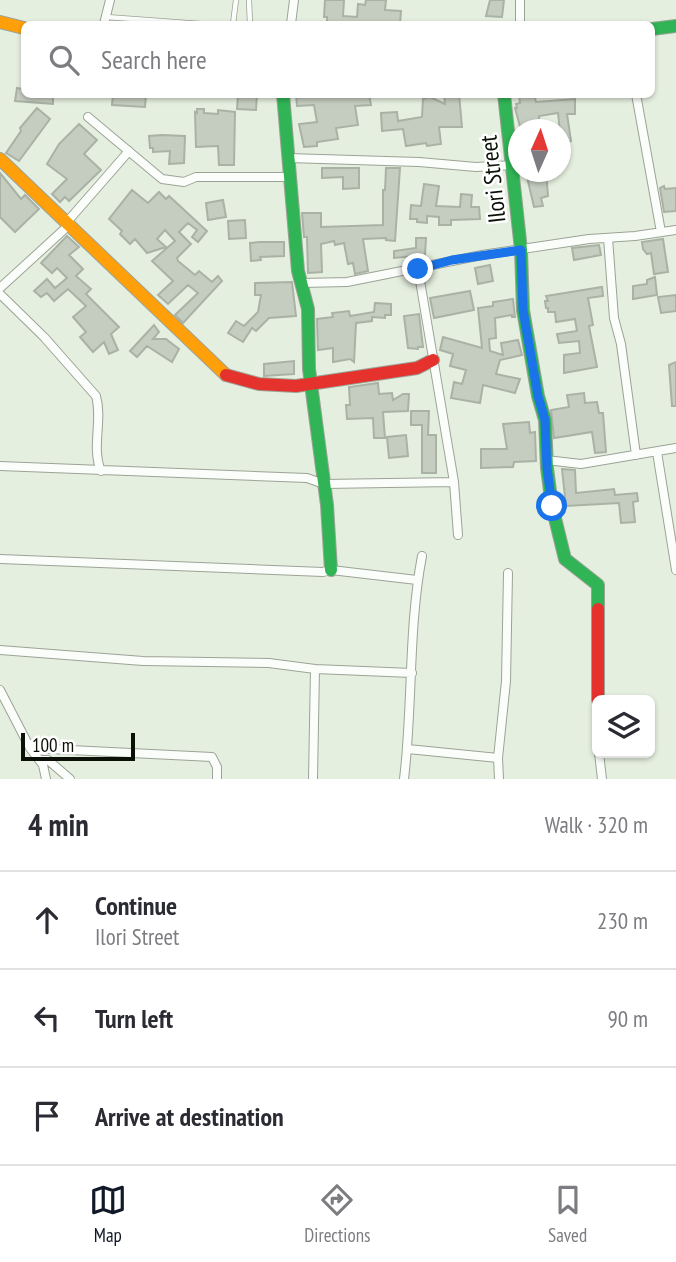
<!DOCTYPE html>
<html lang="en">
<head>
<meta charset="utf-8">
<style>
	:root { --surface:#fff; --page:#f7f7f7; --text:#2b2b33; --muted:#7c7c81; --line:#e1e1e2; --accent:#111827 }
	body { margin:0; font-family:"PT Sans Narrow",sans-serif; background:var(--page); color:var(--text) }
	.controls { position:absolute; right:21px; bottom:21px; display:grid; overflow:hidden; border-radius:10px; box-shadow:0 2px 5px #0004 }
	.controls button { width:63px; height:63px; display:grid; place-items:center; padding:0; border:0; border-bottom:2px solid var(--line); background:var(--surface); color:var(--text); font:35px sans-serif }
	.compass { position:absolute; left:508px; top:119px; width:63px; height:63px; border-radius:50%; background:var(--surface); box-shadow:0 2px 5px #0004; rotate:3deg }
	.scale { position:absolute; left:21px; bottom:18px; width:114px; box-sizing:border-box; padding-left:7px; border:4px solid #0b1107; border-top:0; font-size:19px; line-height:24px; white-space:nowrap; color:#0b1107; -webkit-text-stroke:5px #fff; paint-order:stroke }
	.stop { position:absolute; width:21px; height:21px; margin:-16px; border:5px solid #1a73e8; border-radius:50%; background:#fff }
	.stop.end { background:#1a73e8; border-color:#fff; box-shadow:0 2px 7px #0008 }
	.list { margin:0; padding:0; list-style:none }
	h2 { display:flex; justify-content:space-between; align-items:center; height:91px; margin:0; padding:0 28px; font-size:30px }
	h2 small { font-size:23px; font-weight:400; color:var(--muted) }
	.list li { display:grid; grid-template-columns:46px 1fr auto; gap:21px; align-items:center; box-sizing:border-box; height:98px; padding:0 28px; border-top:2px solid var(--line) }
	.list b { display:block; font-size:26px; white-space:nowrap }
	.list p { margin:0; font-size:23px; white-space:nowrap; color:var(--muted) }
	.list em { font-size:23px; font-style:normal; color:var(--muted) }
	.icon { flex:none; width:38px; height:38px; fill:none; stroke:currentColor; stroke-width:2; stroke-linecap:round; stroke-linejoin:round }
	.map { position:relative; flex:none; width:676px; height:779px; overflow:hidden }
	.search { position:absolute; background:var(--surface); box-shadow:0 2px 5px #0004; left:21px; right:21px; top:21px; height:77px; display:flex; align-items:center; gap:18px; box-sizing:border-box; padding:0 24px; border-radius:10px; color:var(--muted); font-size:26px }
	.sheet { height:385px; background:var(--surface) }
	nav { display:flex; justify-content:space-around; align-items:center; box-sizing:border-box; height:98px; border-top:2px solid var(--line); background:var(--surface); font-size:19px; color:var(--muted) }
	nav a { display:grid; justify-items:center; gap:4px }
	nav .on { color:var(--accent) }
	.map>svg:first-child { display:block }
</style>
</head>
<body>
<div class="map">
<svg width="676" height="779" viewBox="0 0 676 779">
	<rect width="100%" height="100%" fill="#e5efdf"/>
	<path fill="#c5ccc0" stroke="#aab1a5" stroke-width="2" d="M325,0H344L343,16L357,17L358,4L365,5L366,0H386L385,10L401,11L400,24L327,23V17H324Z
		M490,0H504L502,17L486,16Z
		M17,88L24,89V94H53V104L15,101Z
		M113,94H146L145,107L112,105Z
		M250,94H257L256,110L237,109L238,95Z
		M296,94H369L371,105L355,106L358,125L336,128L338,139L317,142V146L304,147L299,124L317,122L314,105L297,106Z
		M444,94H459L462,127H439L441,144L427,146L426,143L406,146L403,129L382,131L381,113L397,112L398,121L422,117L423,99L430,97L445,104Z
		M519,94H534L536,102L575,99V114H567L571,141L561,142L558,113L539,116L540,130H521L515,108H517L516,104L520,103Z
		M37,108L50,119L19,161L6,153L21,131L20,128Z
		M197,109H204V113L218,114V110L235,112L234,165H219L218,146L196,147L195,112L197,113Z
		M79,124L97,140L84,154L101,170L69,201L65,197L60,202L52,194L67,179L47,164L59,144Z
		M162,135L185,136L184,163L169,164L170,151L153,152V148H150L149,136Z
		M322,168H359V188L343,189V177L322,178Z
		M386,168H400L395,241L386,240V238L363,239L368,271L355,274L353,263L348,264L344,243L335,245L334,241L321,244L322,272L308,273L307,237H304L302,213H321V227L383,225V190H385Z
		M546,172L548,196L541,198L543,206L534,207L526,173Z
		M0,173L21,199L25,195L39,209L15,232L0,217Z
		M424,184L439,186L436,206L460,207L461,194L472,195L471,207H479L480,219L451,220V225H439V217L427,216V223L417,222V219H410L411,205L421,206Z
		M664,186L665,189L676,188V211L664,212L660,188Z
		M132,190L148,203L159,192L166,199L169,196L207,231L198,242L192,237L197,230L188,223L179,232L191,244L177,258L178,261L195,275L199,271L212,282L218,276L222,281L183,323L175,315L198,293L188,285L168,304L158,295L173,281L152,261L175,241L165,230L157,239L166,247L147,253L135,239L130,244L120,234L122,231L109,219Z
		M223,200L226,217L208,220L206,203Z
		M245,220L246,238L229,239L228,221Z
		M67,236L79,247L69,255L83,269L76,276L91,289L86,294L119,327L111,334L118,350L109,354L104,342L93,352L80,337L86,332L73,317L86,306L68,289L54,301L47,293L41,297L34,291L47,279L55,288L67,278L57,268L52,273L41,263Z
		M416,238H426L425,255L394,258V251L416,248Z
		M663,239L668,272L654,274L651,253L647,254L643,249L642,242Z
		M260,242H284V256L260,257L261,260L251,261L250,243Z
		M599,245L601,255L574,260L572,248Z
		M490,265L493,281L478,284L475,268Z
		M655,277L657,295L633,299V286L647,284V280Z
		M292,282L296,316L269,318L256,331L252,328L243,342L228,333L236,321L244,326L258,312L261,295H255V283Z
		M602,287L603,296L588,298L593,325L589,326L597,367L564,373V355L580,353L579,341L559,343L557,334L577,331L575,319L556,322L555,312H548V308H546L545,301H548L546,296Z
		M470,291L474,310L434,318L430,298Z
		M676,295V311L661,313L658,297Z
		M513,299L515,317H512V315L495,318L496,338L489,339L490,351L503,355L501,343L518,340L522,355L500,360L496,374L520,379L515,393L483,385L480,403L451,398L454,382L462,384L466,370L450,366L453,354L440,350L443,337L482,348L478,308L493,306V302Z
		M375,303L391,304V315H385V318L372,317V321L356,323L354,362L350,359L333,362V348L318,350L317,319L333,317L332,313L349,311L350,316L374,312Z
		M419,314L423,347H418V349L408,348L404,316Z
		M154,325L159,332L153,339H166L179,349L172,362L147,346L137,357L130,351Z
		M294,361V374L264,376V364Z
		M676,362V406H672L669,365Z
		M378,383L379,394L392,393L393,400L403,394H409L408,411L383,412L385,438H374L373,418L347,419L346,405H350L349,387Z
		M584,393L585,403L597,402L599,413H603L606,452L595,453L592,432L554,438L551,410L569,407L567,395Z
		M411,411H429L428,435H436V473H422V425H411Z
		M529,422L530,433L535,432L536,461L514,462L513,467L481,468V449H507L503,424Z
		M406,435L408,456L389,458L387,437Z
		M562,469L575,470L576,493L614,489L615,495L637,493L638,501L633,502L635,522L621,523L619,503L566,506Z"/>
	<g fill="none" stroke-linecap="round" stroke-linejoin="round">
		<g stroke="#9ba396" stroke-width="6">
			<path id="lane" d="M249,0L250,24
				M106,17L201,24
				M233,24L236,0"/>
		</g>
		<g stroke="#9ba396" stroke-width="10">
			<path id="street" d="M520,0V24
				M104,24L110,0
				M291,24L294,0
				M636,94L661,232
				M88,117L162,179L184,182L196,177H290
				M288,158L419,162L476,167L513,165
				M67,222L129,151
				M608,238L614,318L621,344L636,455
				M418,269L454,482L458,535
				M302,283L347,282L482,255L589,239L635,236L676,230
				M0,288L69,225
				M0,294L44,337L96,396C103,420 91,447 101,471
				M657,452L676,570
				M546,460L581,464L676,448
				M0,466L307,478L324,484L454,482
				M0,559L323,572L331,570L417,580
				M0,650L143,661L269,663L315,669L412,673
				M0,690L30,748L43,765L46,779
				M30,748L212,757L217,767V779
				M408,749L498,758
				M599,753L602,779
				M40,760H48L70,779
				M313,779L315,669
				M404,779C413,705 408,630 422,556
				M499,779L498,758L506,681L508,573"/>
		</g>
		<g stroke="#9ba396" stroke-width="14">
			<path id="fast" d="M652,29L676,26
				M283,94L298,271L308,309L309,369L327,505L331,570
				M504,94L521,250L523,310L538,396L545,420L547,468L552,506L565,559L598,585V609"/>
		</g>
		<g stroke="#9ba396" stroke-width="14">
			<path id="slow" d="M0,22L24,28
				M0,159L226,375"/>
		</g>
		<g stroke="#9ba396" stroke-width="14">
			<path id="jam" d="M226,375L259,384L296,386L417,368L433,360
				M598,609V700"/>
		</g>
		<use href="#lane" stroke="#fbfdfa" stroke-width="4.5"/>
		<use href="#street" stroke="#fbfdfa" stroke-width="8"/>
		<use href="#fast" stroke="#30b455" stroke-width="12"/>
		<use href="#slow" stroke="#ff9f0a" stroke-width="12"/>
		<use href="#jam" stroke="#e5322d" stroke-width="12"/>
	</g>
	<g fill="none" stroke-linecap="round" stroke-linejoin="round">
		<path stroke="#1a73e8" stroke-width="9" d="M418,269L452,260L521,250L523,310L538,396L545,420L547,468L552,506"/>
	</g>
	<g text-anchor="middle" stroke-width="5" stroke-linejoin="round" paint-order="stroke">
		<g font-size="24" fill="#0b1107" stroke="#fff">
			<text transform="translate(493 179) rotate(-96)" y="8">Ilori Street</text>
		</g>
	</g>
</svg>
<div class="controls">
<button><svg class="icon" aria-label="layers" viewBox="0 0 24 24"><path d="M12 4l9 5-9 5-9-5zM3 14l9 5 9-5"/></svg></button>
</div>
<svg class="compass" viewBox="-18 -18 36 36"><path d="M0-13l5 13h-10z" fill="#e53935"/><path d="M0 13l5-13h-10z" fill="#7c7c81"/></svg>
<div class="scale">100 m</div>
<div class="stop" style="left:552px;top:506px"></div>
<div class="stop end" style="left:418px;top:269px"></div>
<div class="search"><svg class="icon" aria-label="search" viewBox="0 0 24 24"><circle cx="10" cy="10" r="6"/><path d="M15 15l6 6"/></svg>Search here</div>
</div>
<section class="sheet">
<h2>4 min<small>Walk · 320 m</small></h2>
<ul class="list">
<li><svg class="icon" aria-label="ahead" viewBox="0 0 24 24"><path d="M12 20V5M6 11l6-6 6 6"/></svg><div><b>Continue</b><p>Ilori Street</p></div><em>230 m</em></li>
<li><svg class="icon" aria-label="left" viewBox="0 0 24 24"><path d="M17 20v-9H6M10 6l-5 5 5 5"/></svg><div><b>Turn left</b></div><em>90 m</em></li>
<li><svg class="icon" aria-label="arrive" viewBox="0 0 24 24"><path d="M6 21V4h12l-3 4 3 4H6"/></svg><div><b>Arrive at destination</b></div></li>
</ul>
</section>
<nav>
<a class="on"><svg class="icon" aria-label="map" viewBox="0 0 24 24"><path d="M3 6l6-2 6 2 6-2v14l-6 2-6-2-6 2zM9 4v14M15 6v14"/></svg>Map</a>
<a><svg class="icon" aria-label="directions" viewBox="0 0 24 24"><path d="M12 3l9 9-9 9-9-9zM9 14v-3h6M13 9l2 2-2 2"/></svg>Directions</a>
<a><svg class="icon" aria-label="saved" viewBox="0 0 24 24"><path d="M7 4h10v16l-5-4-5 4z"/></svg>Saved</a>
</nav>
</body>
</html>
